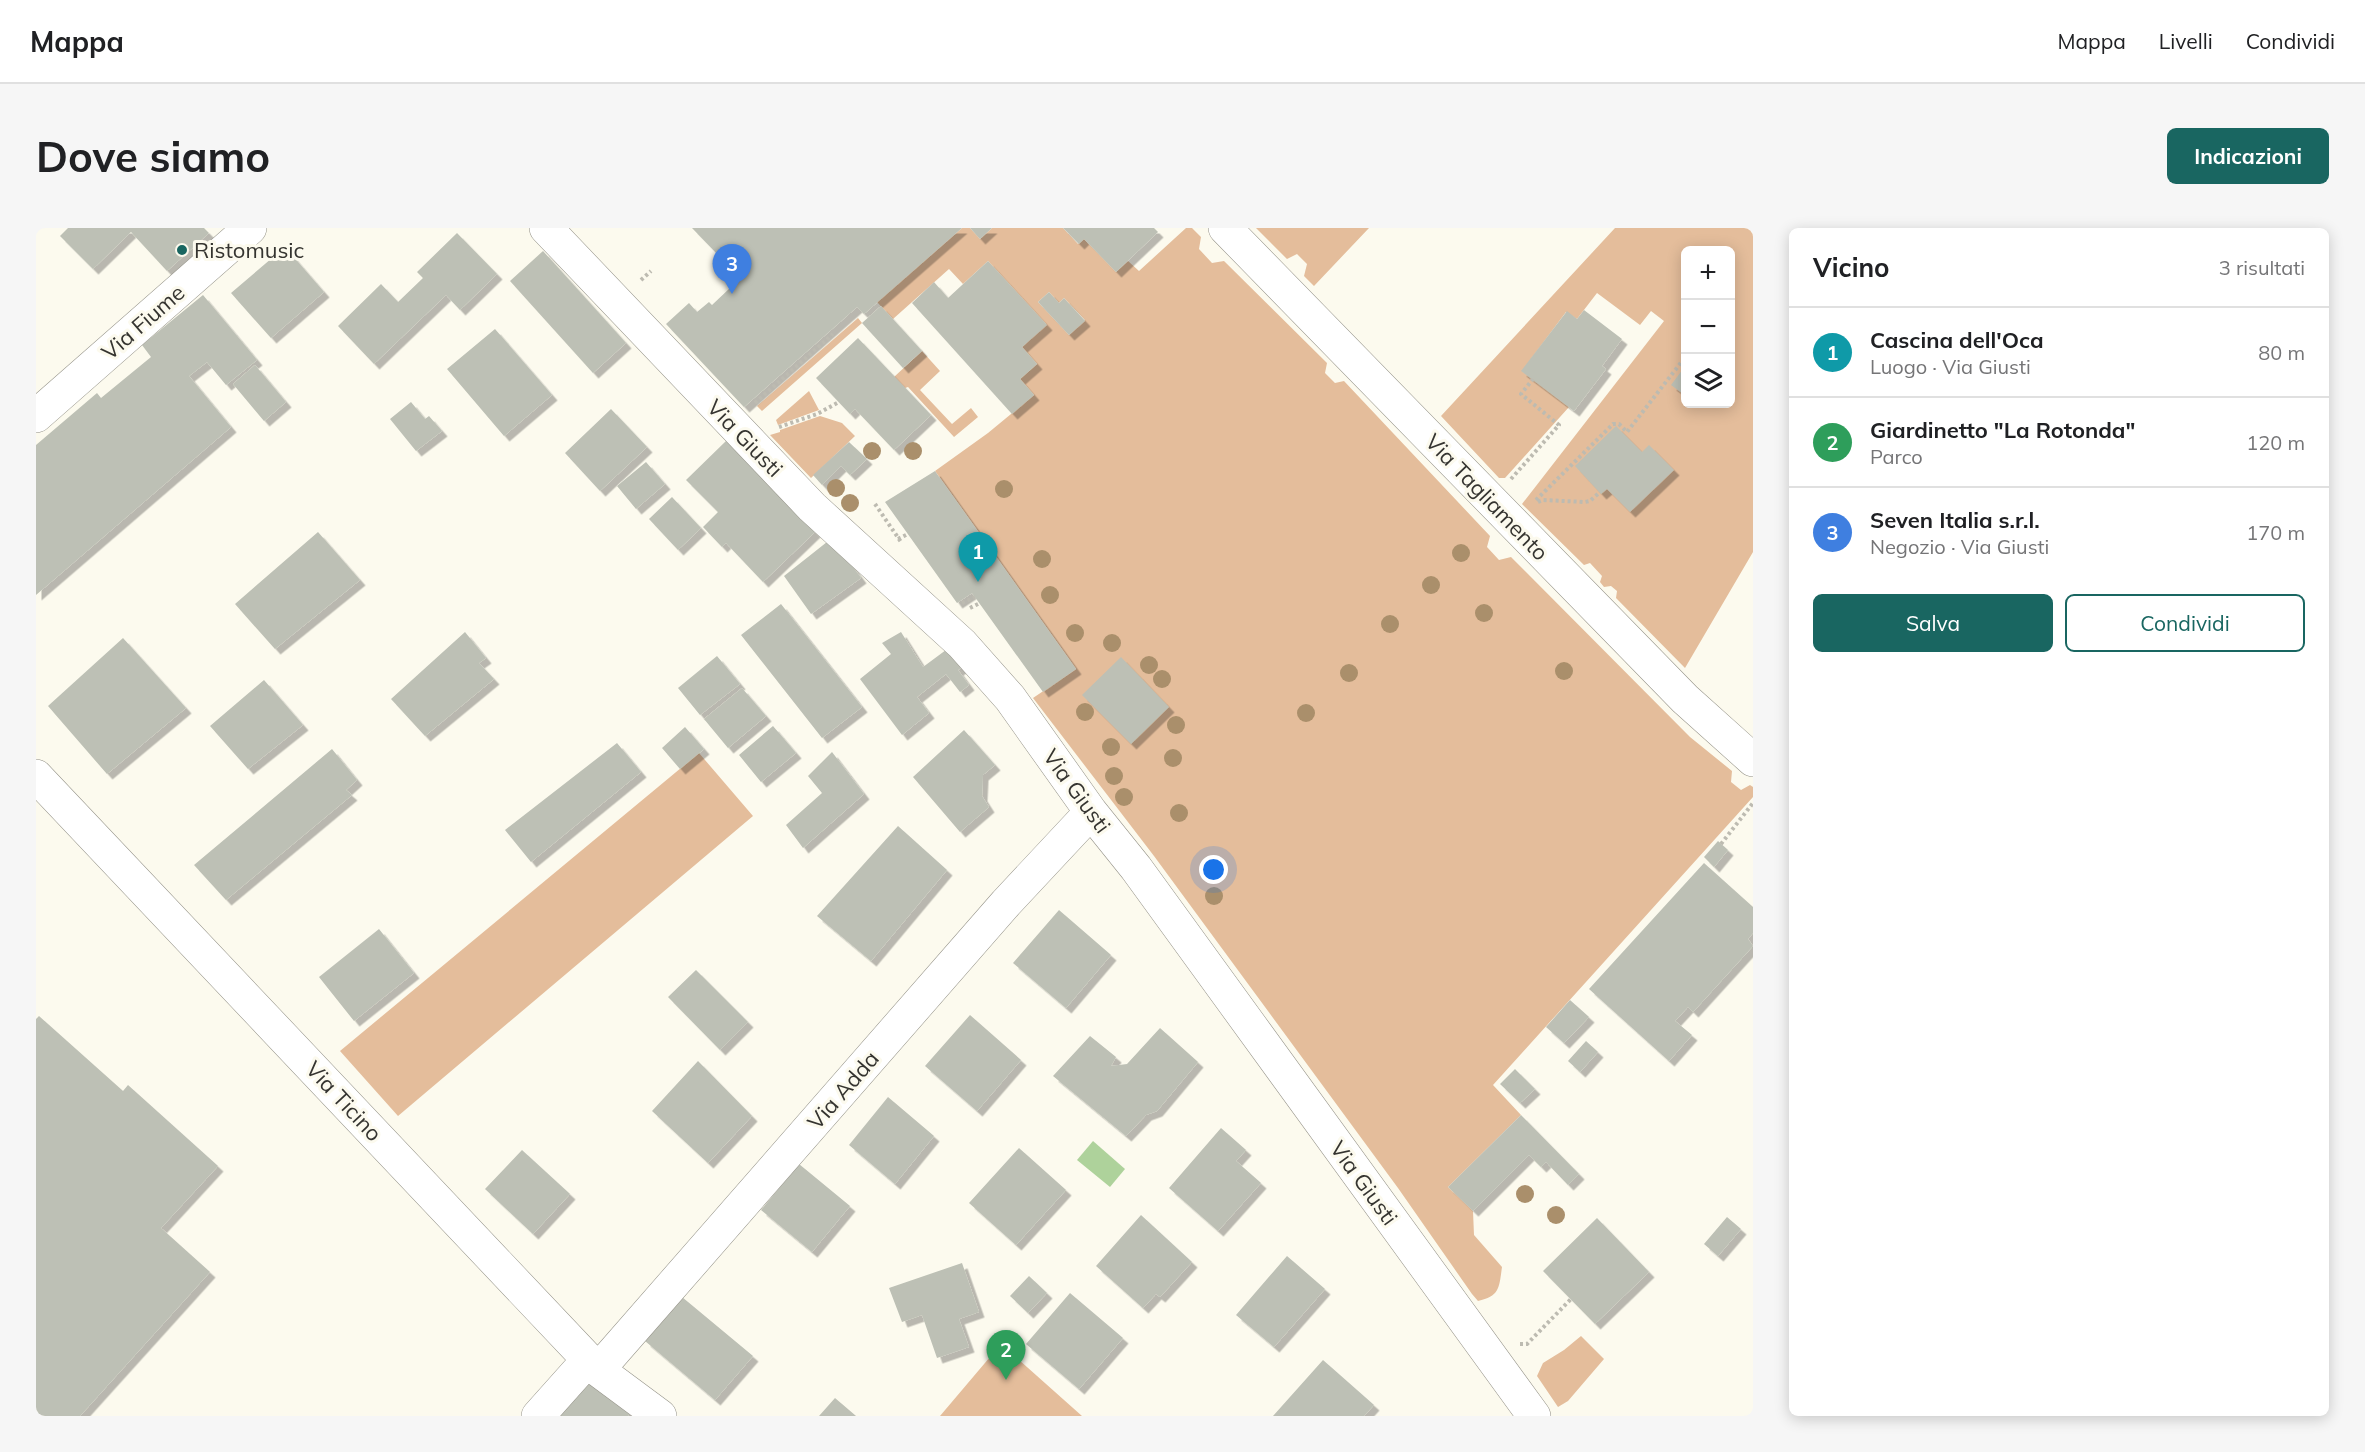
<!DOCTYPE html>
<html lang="it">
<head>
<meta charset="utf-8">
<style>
	:root { --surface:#fff; --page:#f6f6f6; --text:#202124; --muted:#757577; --line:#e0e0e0; --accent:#196661 }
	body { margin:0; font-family:Mulish,sans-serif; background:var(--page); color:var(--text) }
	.controls { position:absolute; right:18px; top:18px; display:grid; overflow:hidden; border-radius:9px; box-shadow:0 3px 15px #0003 }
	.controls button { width:54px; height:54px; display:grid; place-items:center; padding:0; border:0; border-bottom:2px solid var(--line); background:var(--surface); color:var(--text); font:30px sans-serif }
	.you { position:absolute; left:1178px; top:642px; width:21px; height:21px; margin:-15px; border:4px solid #fff; border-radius:50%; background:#1a73e8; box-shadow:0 0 0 9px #1a73e833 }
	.badge { display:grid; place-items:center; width:39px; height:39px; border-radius:50%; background:var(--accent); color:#fff; font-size:20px; font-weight:700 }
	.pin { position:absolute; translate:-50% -50px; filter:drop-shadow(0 2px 3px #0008) }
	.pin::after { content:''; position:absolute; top:32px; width:21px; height:18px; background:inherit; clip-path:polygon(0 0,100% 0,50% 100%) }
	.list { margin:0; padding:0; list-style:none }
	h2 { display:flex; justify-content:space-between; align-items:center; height:78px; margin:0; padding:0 24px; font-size:26px }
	h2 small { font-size:20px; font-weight:400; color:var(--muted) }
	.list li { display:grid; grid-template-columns:39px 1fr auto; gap:18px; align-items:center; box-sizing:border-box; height:90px; padding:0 24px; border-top:2px solid var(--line) }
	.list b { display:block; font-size:22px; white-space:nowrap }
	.list p { margin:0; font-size:20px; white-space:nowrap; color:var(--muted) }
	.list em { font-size:20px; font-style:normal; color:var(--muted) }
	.actions { display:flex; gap:12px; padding:18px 24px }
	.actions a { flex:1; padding:14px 0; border:2px solid var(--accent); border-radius:9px; text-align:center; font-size:21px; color:var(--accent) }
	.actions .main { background:var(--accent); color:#fff }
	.icon { flex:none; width:33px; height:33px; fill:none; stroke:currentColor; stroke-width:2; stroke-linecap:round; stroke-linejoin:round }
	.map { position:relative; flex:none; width:1717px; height:1188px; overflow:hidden; border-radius:9px }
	header { display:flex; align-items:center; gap:36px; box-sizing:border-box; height:84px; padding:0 30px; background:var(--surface); border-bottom:2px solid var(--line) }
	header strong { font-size:28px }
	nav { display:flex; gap:33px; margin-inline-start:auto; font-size:21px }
	.intro { display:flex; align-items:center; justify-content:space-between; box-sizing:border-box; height:144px; padding:0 36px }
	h1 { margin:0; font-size:42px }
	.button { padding:15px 27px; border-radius:9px; background:var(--accent); color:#fff; font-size:21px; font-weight:700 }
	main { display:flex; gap:36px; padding:0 36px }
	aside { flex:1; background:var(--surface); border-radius:9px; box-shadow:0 3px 15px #0003 }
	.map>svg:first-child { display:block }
</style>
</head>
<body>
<header>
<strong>Mappa</strong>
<nav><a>Mappa</a><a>Livelli</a><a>Condividi</a></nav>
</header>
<div class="intro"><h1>Dove siamo</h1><a class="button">Indicazioni</a></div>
<main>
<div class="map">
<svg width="1717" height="1188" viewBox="0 0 1717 1188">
	<defs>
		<filter id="shadow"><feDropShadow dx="5.5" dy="5.5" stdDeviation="0" flood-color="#0004"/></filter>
	</defs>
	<rect width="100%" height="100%" fill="#fcfaee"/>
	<path fill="#e4bd9b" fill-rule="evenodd" d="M926,0H934L944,11L956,0H1027L1042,16L1048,11L1080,44L1092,33L1103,43L1150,0H1156L1165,9L1163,21L1176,35L1188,33L1291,135L1289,145L1299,155L1308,153L1454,308L1451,319L1463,332L1475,329L1654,509L1696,543L1695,554L1705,562L1714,557L1717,559V569L1457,857L1485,887L1412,959L1437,983L1438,1007L1466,1039C1463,1060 1464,1068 1442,1073L1436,1066L1362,960L1118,628L997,470L1040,441L899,243L952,205L998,167L984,151L1001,136L986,119L1010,96L952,33L927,56L913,41L857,91L841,74ZM1013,64L1023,75L1028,70L1049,92L1033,107L1002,74Z
		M1220,0H1333L1278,58L1268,48L1271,36L1261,26L1251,31Z
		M1579,0H1717V324L1649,440L1580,370L1581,363L1575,358L1568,359L1564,354L1566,348L1554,335L1548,337L1486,276L1628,93L1615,83L1604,97L1561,65L1541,91L1530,84L1486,143L1533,179L1469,250H1463L1405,188ZM1650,22H1694V176H1650Z
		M822,90L826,95L726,183L721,178Z
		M886,123L904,143L884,162L916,196L935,180L942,189L918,209L872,159L869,160L858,149Z
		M773,163L783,182L742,197L740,192Z
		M784,188L806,195L819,208L775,250L734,207L744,204V202Z
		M663,525L717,588L362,888L304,823Z
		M1545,1108L1568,1131L1532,1173L1522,1179L1501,1148L1507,1135L1528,1122Z
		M965,1116L1046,1188H904Z"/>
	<path fill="#aed29b" d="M1057,913L1089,941L1074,959L1041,932Z"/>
	<path fill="#bdc0b5" filter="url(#shadow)" d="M32,0H168L173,5L131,43L95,4L57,41L24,8Z
		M656,0H926L828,86L821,79L708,179L630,96L653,75L661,84L673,74L676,77L713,42L694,23L686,31Z
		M934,0H956L944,11Z
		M1027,0H1118L1122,4L1080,44L1048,11L1043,16Z
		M421,5L461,46L424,82L410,67L338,136L302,98L345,56L362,74L387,50L381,44Z
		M249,19L288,64L235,110L195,65Z
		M507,23L590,115L557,145L474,53Z
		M952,33L1011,97L986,119L1001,136L984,151L998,167L976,186L876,75L898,54L912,70Z
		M1013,64L1023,75L1028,70L1049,93L1033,107L1002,74Z
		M167,67L221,132L190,157L171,134L153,148L195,199L0,367V217L61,165L65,170L115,129L106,117Z
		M845,78L886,123L867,140L826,95Z
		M1548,82L1586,111L1566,138L1570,141L1538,183L1485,143L1531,83L1541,91Z
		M459,101L516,167L468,208L411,141Z
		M822,110L895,187L858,222L819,181L814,186L780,150Z
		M219,137L250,174L228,193L197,156Z
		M1650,137V168L1635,157Z
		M375,174L389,191L393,188L406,203L380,223L354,191Z
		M575,181L611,219L564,263L529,225Z
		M1580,198L1606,224L1613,217L1638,242L1594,284L1571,261L1565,266L1539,238Z
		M690,213L779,304L727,354L690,315L686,319L667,299L682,284L650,252Z
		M813,214L831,231L814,247L805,238L786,257L777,247Z
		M610,234L629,256L600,281L581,258Z
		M899,243L1040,441L1007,464L936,365L921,375L849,274Z
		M636,269L665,300L642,322L613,291Z
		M282,304L324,352L239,421L199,376Z
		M796,310L825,350L775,386L748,348Z
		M745,376L826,479L786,510L705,407Z
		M429,404L450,430L443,435L458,451L389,508L355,471Z
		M865,404L887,439L914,419L928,438L922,442L933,457L924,464L910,446L881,469L893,485L866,507L824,451L855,426L846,415Z
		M87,410L150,480L71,546L12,478Z
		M681,428L704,456L664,487L642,460Z
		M1085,429L1133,479L1095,516L1046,467Z
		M228,452L267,497L212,541L174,498Z
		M706,460L730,488L692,520L668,491Z
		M737,498L760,525L725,554L703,527Z
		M649,499L668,521L644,541L626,520Z
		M928,502L959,537L947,547L946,568L953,579L924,604L877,549Z
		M581,515L605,544L495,634L469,602Z
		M296,521L321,552L310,562L316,567L190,672L158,637Z
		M796,524L828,566L767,620L750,597L786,565L772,548Z
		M862,598L911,642L835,733L781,688Z
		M1682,613L1692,622L1678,639L1668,629Z
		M1668,635L1717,679V705L1712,711L1717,718L1657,784L1652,779L1639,793L1656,807L1633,833L1553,761Z
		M1023,682L1075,727L1030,780L977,735Z
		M343,701L378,745L318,793L283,749Z
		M660,742L712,794L684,822L632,769Z
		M1534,772L1553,789L1528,815L1510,799Z
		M934,787L985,832L941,883L889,838Z
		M3,788L87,863L92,857L182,938L125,1000L174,1044L44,1188H0V791Z
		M1124,800L1162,834L1121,883L1110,887L1090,908L1017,848L1054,808L1080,829L1075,838L1091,836Z
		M1550,813L1562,824L1544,844L1532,833Z
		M662,833L716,888L672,935L616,883Z
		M1479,841L1499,861L1484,875L1464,856Z
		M852,869L898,908L859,956L813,917Z
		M1485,887L1543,946L1532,957L1510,934L1505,939L1493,927L1437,983L1412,959Z
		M1185,900L1210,922L1200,933L1225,955L1182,1003L1133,960Z
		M983,920L1030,962L980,1017L933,975Z
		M486,922L534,966L497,1006L449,961Z
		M763,936L814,978L776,1024L725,982Z
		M1105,987L1156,1034L1124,1069L1120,1066L1107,1080L1060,1038Z
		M1691,989L1705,1001L1682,1028L1668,1016Z
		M1561,990L1613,1044L1559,1096L1507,1043Z
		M1251,1028L1289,1061L1238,1119L1200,1087Z
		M926,1035L943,1084L923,1091L933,1119L901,1130L886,1087L866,1094L853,1060Z
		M993,1048L1011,1065L992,1085L974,1068Z
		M1034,1065L1087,1110L1043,1161L990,1116Z
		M646,1069L717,1128L679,1172L609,1113Z
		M1287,1132L1338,1177L1328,1188H1237Z
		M554,1148L597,1182L592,1188H522Z
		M799,1170L820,1188H783Z"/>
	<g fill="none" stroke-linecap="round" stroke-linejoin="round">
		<g stroke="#949288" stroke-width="34">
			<path id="street" d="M510,0L776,279L926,416L974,470L1055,584L1100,640L1498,1188
				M1189,0L1649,471L1717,532
				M0,188L214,0
				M0,548L562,1142L624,1188
				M562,1142L970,675L1055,584
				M502,1188L552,1132"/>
		</g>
		<path stroke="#bdbbb1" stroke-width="4" stroke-dasharray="3 3" stroke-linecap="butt" d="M605,52L615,43
			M719,175L797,106
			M743,199L781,186L803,174
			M1475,251L1523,197L1485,166L1497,151
			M1500,272L1577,196H1583L1591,204L1647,132
			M1502,274L1507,272L1549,274L1554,273L1564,264
			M839,276L865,314
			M862,311L872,306
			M926,375L939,369
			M934,380L944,375
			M1685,616L1717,575
			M1484,1116H1491L1535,1071"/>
		<use href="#street" stroke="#fff" stroke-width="33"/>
	</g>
	<g fill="#aa8f6b">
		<circle cx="836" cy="223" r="9"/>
		<circle cx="877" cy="223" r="9"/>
		<circle cx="800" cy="260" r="9"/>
		<circle cx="968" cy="261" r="9"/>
		<circle cx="814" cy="275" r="9"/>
		<circle cx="1425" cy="325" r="9"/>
		<circle cx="1006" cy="331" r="9"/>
		<circle cx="1395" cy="357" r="9"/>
		<circle cx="1014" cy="367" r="9"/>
		<circle cx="1448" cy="385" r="9"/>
		<circle cx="1354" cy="396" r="9"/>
		<circle cx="1039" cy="405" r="9"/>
		<circle cx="1076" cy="415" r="9"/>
		<circle cx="1113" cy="437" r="9"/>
		<circle cx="1528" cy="443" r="9"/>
		<circle cx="1313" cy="445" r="9"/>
		<circle cx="1126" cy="451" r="9"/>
		<circle cx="1049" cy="484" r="9"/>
		<circle cx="1270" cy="485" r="9"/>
		<circle cx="1140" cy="497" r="9"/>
		<circle cx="1075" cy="519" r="9"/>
		<circle cx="1137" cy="530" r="9"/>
		<circle cx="1078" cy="548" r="9"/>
		<circle cx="1088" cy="569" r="9"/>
		<circle cx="1143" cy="585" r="9"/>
		<circle cx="1178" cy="668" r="9"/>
		<circle cx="1489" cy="966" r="9"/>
		<circle cx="1520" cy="987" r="9"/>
	</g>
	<circle fill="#196661" stroke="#fcfaee" stroke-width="2" cx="146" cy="22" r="6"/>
	<g text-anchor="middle" stroke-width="6" stroke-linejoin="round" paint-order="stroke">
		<g font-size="22" fill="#353430" stroke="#fcfaee" text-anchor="start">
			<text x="158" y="30">Ristomusic</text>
		</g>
		<g font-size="22" fill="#353430" stroke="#fcfaee">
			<text transform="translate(107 94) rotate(-41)" y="8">Via Fiume</text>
			<text transform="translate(709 210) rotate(46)" y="8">Via Giusti</text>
			<text transform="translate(1451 269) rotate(46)" y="8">Via Tagliamento</text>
			<text transform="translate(1041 563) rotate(54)" y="8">Via Giusti</text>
			<text transform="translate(807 862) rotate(-49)" y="8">Via Adda</text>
			<text transform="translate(308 873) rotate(47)" y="8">Via Ticino</text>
			<text transform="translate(1328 955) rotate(54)" y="8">Via Giusti</text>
		</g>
	</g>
</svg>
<div class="controls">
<button>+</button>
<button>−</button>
<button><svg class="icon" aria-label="layers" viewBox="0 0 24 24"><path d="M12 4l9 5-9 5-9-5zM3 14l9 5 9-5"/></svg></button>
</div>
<div class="you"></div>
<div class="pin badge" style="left:942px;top:354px;background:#0f9aa8">1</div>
<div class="pin badge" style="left:970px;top:1152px;background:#2e9e5b">2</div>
<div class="pin badge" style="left:696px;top:66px;background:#3f7fe0">3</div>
</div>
<aside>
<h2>Vicino<small>3 risultati</small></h2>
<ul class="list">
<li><span class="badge" style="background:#0f9aa8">1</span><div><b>Cascina dell'Oca</b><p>Luogo · Via Giusti</p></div><em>80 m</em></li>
<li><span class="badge" style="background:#2e9e5b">2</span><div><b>Giardinetto &quot;La Rotonda&quot;</b><p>Parco</p></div><em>120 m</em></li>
<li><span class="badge" style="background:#3f7fe0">3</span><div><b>Seven Italia s.r.l.</b><p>Negozio · Via Giusti</p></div><em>170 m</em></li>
</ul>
<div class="actions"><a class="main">Salva</a><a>Condividi</a></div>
</aside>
</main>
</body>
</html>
